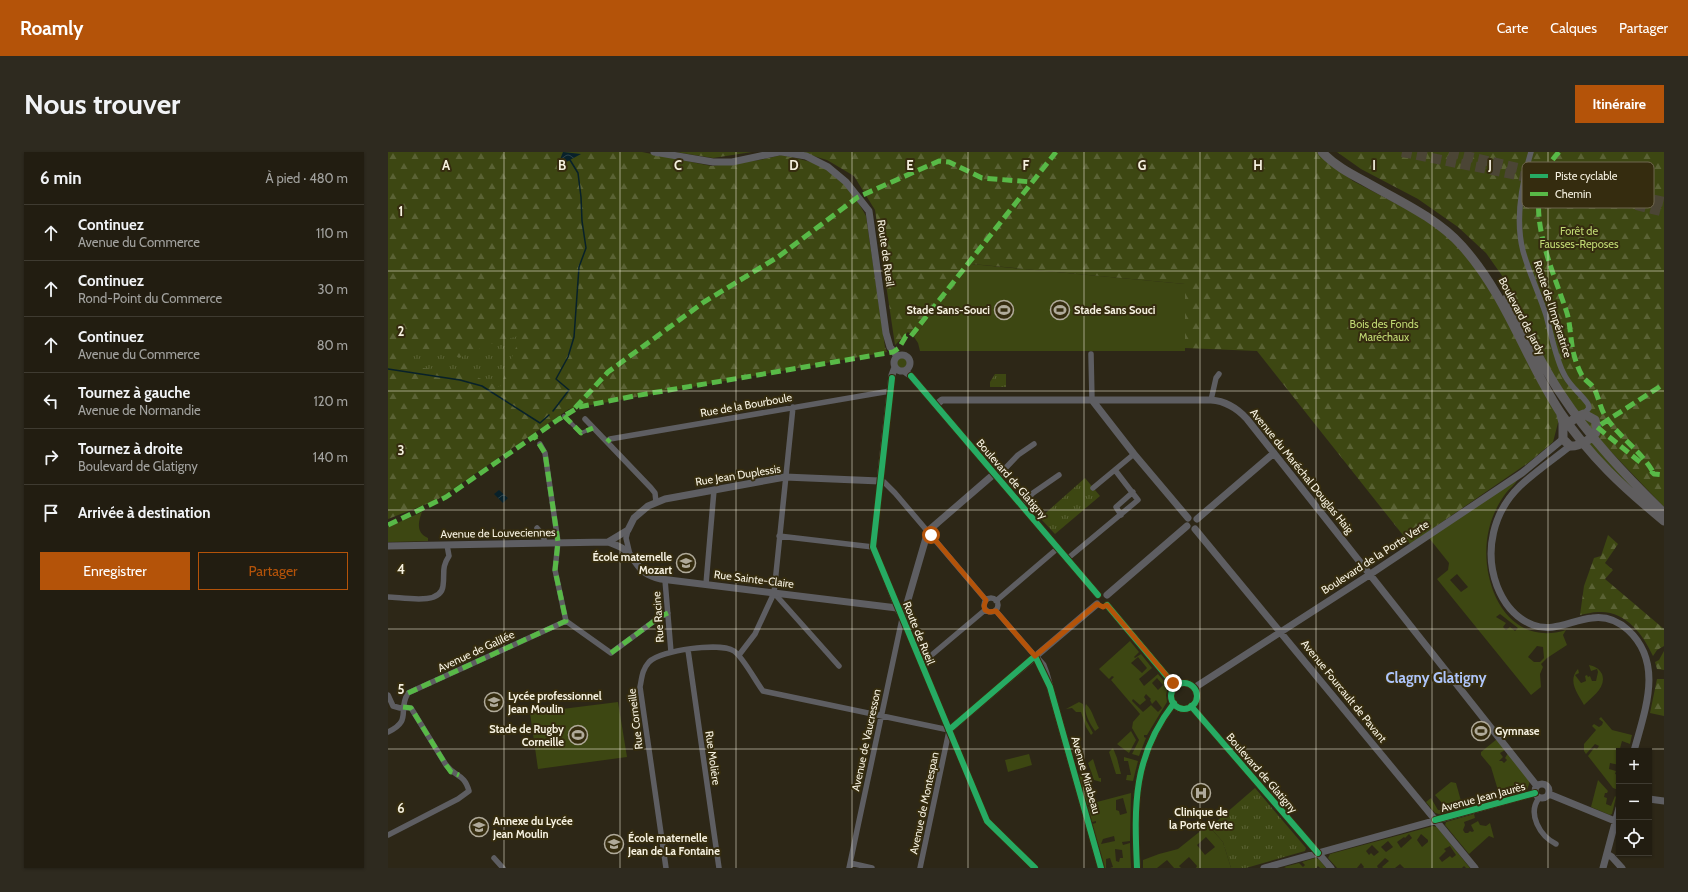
<!DOCTYPE html>
<html lang="fr">
<head>
<meta charset="utf-8">
<style>
	:root { --surface:#221d11; --page:#2e2a1f; --text:#f1f3f6; --muted:#a2a29f; --line:#3f3b31; --accent:#b45309 }
	body { margin:0; font-family:Cabin,sans-serif; background:var(--page); color:var(--text) }
	.controls { position:absolute; right:12px; bottom:12px; display:grid; overflow:hidden; border-radius:0px; box-shadow:0 1px 3px #0004 }
	.controls button { width:36px; height:36px; display:grid; place-items:center; padding:0; border:0; border-bottom:1px solid var(--line); background:var(--surface); color:var(--text); font:20px sans-serif }
	.stop { position:absolute; width:12px; height:12px; margin:-9px; border:3px solid #b45309; border-radius:50%; background:#fff }
	.stop.end { background:#b45309; border-color:#fff; box-shadow:0 1px 4px #0008 }
	.list { margin:0; padding:0; list-style:none }
	h2 { display:flex; justify-content:space-between; align-items:center; height:52px; margin:0; padding:0 16px; font-size:17px }
	h2 small { font-size:13px; font-weight:400; color:var(--muted) }
	.list li { display:grid; grid-template-columns:26px 1fr auto; gap:12px; align-items:center; box-sizing:border-box; height:56px; padding:0 16px; border-top:1px solid var(--line) }
	.list b { display:block; font-size:15px; white-space:nowrap }
	.list p { margin:0; font-size:13px; white-space:nowrap; color:var(--muted) }
	.list em { font-size:13px; font-style:normal; color:var(--muted) }
	.actions { display:flex; gap:8px; padding:12px 16px }
	.actions a { flex:1; padding:9px 0; border:1px solid var(--accent); border-radius:0px; text-align:center; font-size:14px; color:var(--accent) }
	.actions .main { background:var(--accent); color:#fff }
	.icon { flex:none; width:22px; height:22px; fill:none; stroke:currentColor; stroke-width:2; stroke-linecap:round; stroke-linejoin:round }
	.map { position:relative; flex:none; width:1276px; height:716px; overflow:hidden; border-radius:0px }
	header { display:flex; align-items:center; gap:24px; box-sizing:border-box; height:56px; padding:0 20px; background:var(--accent); color:#fff }
	header strong { font-size:19px }
	nav { display:flex; gap:22px; margin-inline-start:auto; font-size:14px }
	.intro { display:flex; align-items:center; justify-content:space-between; box-sizing:border-box; height:96px; padding:0 24px }
	h1 { margin:0; font-size:28px }
	.button { padding:10px 18px; border-radius:0px; background:var(--accent); color:#fff; font-size:14px; font-weight:700 }
	main { display:flex; gap:24px; padding:0 24px }
	aside { flex:1; background:var(--surface); border-radius:0px; box-shadow:0 1px 3px #0004 }
	.map>svg:first-child { display:block }
</style>
</head>
<body>
<header>
<strong>Roamly</strong>
<nav><a>Carte</a><a>Calques</a><a>Partager</a></nav>
</header>
<div class="intro"><h1>Nous trouver</h1><a class="button">Itinéraire</a></div>
<main>
<aside>
<h2>6 min<small>À pied · 480 m</small></h2>
<ul class="list">
<li><svg class="icon" aria-label="ahead" viewBox="0 0 24 24"><path d="M12 20V5M6 11l6-6 6 6"/></svg><div><b>Continuez</b><p>Avenue du Commerce</p></div><em>110 m</em></li>
<li><svg class="icon" aria-label="ahead" viewBox="0 0 24 24"><path d="M12 20V5M6 11l6-6 6 6"/></svg><div><b>Continuez</b><p>Rond-Point du Commerce</p></div><em>30 m</em></li>
<li><svg class="icon" aria-label="ahead" viewBox="0 0 24 24"><path d="M12 20V5M6 11l6-6 6 6"/></svg><div><b>Continuez</b><p>Avenue du Commerce</p></div><em>80 m</em></li>
<li><svg class="icon" aria-label="left" viewBox="0 0 24 24"><path d="M17 20v-9H6M10 6l-5 5 5 5"/></svg><div><b>Tournez à gauche</b><p>Avenue de Normandie</p></div><em>120 m</em></li>
<li><svg class="icon" aria-label="right" viewBox="0 0 24 24"><path d="M7 20v-9h11M14 6l5 5-5 5"/></svg><div><b>Tournez à droite</b><p>Boulevard de Glatigny</p></div><em>140 m</em></li>
<li><svg class="icon" aria-label="arrive" viewBox="0 0 24 24"><path d="M6 21V4h12l-3 4 3 4H6"/></svg><div><b>Arrivée à destination</b></div></li>
</ul>
<div class="actions"><a class="main">Enregistrer</a><a>Partager</a></div>
</aside>
<div class="map">
<svg width="1276" height="716" viewBox="0 0 1276 716">
	<defs>
		<pattern id="forest-firs" width="22" height="20" patternUnits="userSpaceOnUse"><rect width="22" height="20" fill="#3d4712"/><path d="M5 1l3.5 6h-7zM16 11l3.5 6h-7z" fill="#5a6234"/></pattern>
		<pattern id="park-tufts" width="24" height="20" patternUnits="userSpaceOnUse"><rect width="24" height="20" fill="#3d4712"/><path d="M3 7l-1-3M5 7V3M7 7l1-3M15 17l-1-3M17 17v-4M19 17l1-3" fill="none" stroke="#5a6234"/></pattern>
		<pattern id="water-waves" width="16" height="10" patternUnits="userSpaceOnUse"><rect width="16" height="10" fill="#08212a"/><path d="M0 5q4-4 8 0t8 0" fill="none" stroke="#2d4249"/></pattern>
	</defs>
	<rect width="100%" height="100%" fill="#2d2717"/>
	<path fill="#3d4712" fill-rule="evenodd" d="M583,112L797,132V199H532L530,191L526,185Z
		M509 211a5 5 0 1 1 10 0a5 5 0 1 1-10 0Z
		M1204,289L1276,367L1199,293Z
		M1130,327C1127,333 1122,336 1118,341C1110,352 1104,364 1101,377C1089,426 1117,497 1178,478L1175,483L1179,493L1159,506L1153,512L1155,515L1152,522L1153,535L1143,543L1049,427L1060,418L1061,411L1041,386ZM1069,422L1080,435L1073,440L1062,428ZM1112,462L1130,476L1127,479L1122,475L1118,478L1115,475L1118,471L1108,465ZM1149,494L1155,495L1156,506L1152,510H1146L1140,505Z
		M34,360C30,370 28,381 40,386V389L0,390V375Z
		M742,489L751,500L746,505L747,506L753,502L764,516L751,527L756,534L770,522L780,534L778,543L779,550L759,583H756V585L758,586L751,604L744,602L751,588L744,576L745,570L752,562L723,528L726,525L724,524L721,527L711,517ZM750,505L759,516L754,521L743,511ZM769,526L775,533L770,538L764,531ZM758,542L763,547L762,548L764,552L768,548L774,556L770,560L763,553L755,560L744,549L745,547L752,553L758,548L756,545Z
		M1201,513C1206,514 1211,516 1214,522C1219,535 1204,545 1196,553C1190,542 1179,529 1190,517L1191,521L1187,523L1193,531L1198,529L1197,524L1199,523L1200,525L1202,524L1204,529H1208L1210,520L1209,517L1203,519Z
		M230,550L239,605L150,617L142,561Z
		M691,550L695,552L698,568L705,581L703,583L698,575L693,560H688L684,556L678,557Z
		M698,552C705,559 706,568 711,576L707,579C702,572 695,560 698,552Z
		M1213,565L1224,578L1244,583L1242,592L1234,589L1231,600V613L1222,611L1221,617L1228,619L1227,622L1230,623L1231,620L1230,638L1225,636L1200,604L1206,596L1209,597L1211,594L1207,592L1198,602L1196,599V592L1208,578L1204,574L1206,572L1211,575L1214,573L1215,570L1211,567Z
		M743,579L748,588L741,601L729,592Z
		M1109,587L1117,598L1112,601L1115,605L1111,609H1114L1116,611L1119,608L1117,606L1120,601L1142,629L1139,638L1112,645L1103,615L1093,603V600Z
		M725,596L729,606L733,622H728L721,600Z
		M641,602L644,613L620,620L617,608Z
		M736,605L750,609L745,629L738,628L739,623H743L740,609H736Z
		M705,607L711,626H713V630L706,628L700,611Z
		M698,620L701,621L704,631L698,633L704,652L699,653L691,623Z
		M1210,628L1220,639L1219,641H1217L1216,645L1219,646L1218,652L1223,654L1227,644L1228,645L1224,662L1222,663L1203,655Z
		M1063,630L1068,631L1075,656L1051,662L1047,661L1038,650L1043,646L1050,658H1053L1054,651L1047,643Z
		M743,641L742,689L734,690L735,693L742,691L743,716H722L725,715L722,706L718,707V716H717L704,672L708,671V669L704,670L700,655L709,653V650ZM735,646L739,661L732,663L731,659L728,658V648ZM726,684L727,689L713,692L715,687ZM727,697L734,698L735,706H732L731,710L728,709Z
		M1086,662L1087,666L1076,670L1077,673L1075,678L1077,681H1080L1082,679L1084,680L1086,679L1083,673L1090,669L1092,673L1098,674L1102,671L1106,686L1101,684L1081,702L1057,673L1058,670Z
		M820,673L835,690L843,716H808L809,714L801,705L791,714L793,716H786L779,708L769,716H755V708L771,702L790,697ZM818,685L827,695L817,703L809,693Z
		M1045,674L1049,675L1082,716H1078L1076,714L1074,716H1016L1012,712L1007,716H995L994,715L1001,709L997,706L989,714L990,716H975L976,715L973,711L969,716H949L940,706L942,702ZM1021,682L1024,686L1013,696L1009,690L1016,685L1017,686ZM1033,682L1040,688V690L1034,695L1029,688ZM1000,689L1005,695L998,700L993,695ZM984,693L991,700L986,704L983,701L981,703L978,699ZM1062,694L1068,703L1064,706L1062,704L1054,710L1051,706L1058,699L1056,697Z
		M927,706L931,707L938,716H932L930,714L928,716H898L896,715L911,711L915,715L917,713L914,710Z"/>
	<path fill="url(#forest-firs)" d="M0,0H254L323,14L372,8L394,3L436,13L459,31L478,64L497,195L499,200L181,257L49,348L0,367Z
		M288,0H364L325,6Z
		M412,0H931L948,16L965,29L1028,62L1058,83L1093,120L1171,267L1165,290L1140,311L1022,392L869,199L797,196V132L584,112L526,185L520,180L507,193L487,58L466,24L439,8Z
		M949,0H1276V355L1210,286L1165,226L1153,198L1135,166L1115,125L1098,101L1070,75L1030,47L973,17Z
		M1220,383L1230,392L1217,411L1225,418L1217,427L1276,477V494L1269,498L1265,504C1255,482 1237,458 1210,460C1204,460 1198,462 1192,463L1196,434L1206,406L1213,404Z
		M1276,499V518L1269,517L1267,510L1271,508Z
		M1269,527H1276V564L1262,561Z"/>
	<path fill="url(#park-tufts)" d="M133,183L112,235L77,220L24,215L20,212L21,201L23,199L57,197L71,206L100,193Z
		M607,222H618V235H602V230Z
		M697,326L712,344L667,382L652,366Z
		M867,636L918,696L917,699L858,716H843L835,690L822,675Z"/>
	<path fill="url(#water-waves)" d="M175,0L193,2L169,15Z
		M111,338L120,346L115,351L106,342Z"/>
	<g fill="none" stroke-linecap="round" stroke-linejoin="round">
		<path stroke="#08212a" stroke-width="1.5" d="M0,217L72,228L94,234L152,271L161,263
			M165,259L181,238L168,227L180,205L186,185L191,115L198,96L194,69L193,45L190,21L182,8"/>
		<path stroke="#4b4535" stroke-width="10" stroke-dasharray="10 5" stroke-linecap="butt" d="M1014,0L1144,26L1276,60
			M1061,0L1276,50"/>
		<path stroke="#5e5e62" stroke-width="4" d="M176,264L193,281L205,276"/>
		<path stroke="#5e5e62" stroke-width="5.5" d="M1143,0C1134,30 1127,68 1135,99C1141,121 1151,141 1158,163C1163,181 1168,209 1177,224C1183,235 1193,242 1200,252L1201,256L1196,262
			M703,202L704,248
			M823,248L828,226L831,222
			M197,267L263,336L267,341L268,350
			M222,287L502,239
			M152,292L157,301L170,390L167,418L178,469
			M609,325L630,303L646,292
			M705,336L746,302
			M634,353L645,341L671,323
			M733,363L728,355L745,340
			M149,376L155,383L157,391
			M240,378L238,386L242,403
			M391,384L485,395
			M679,407L750,348L727,318
			M277,428L283,500
			M318,432L326,338
			M386,441L451,514
			M0,445C14,445 53,454 55,434C57,421 53,416 61,404L59,393
			M596 453a7 7 0 1 1 14 0a7 7 0 1 1-14 0Z
			M608,449L670,396
			M509,456L485,395L492,329L496,330L507,341L598,448
			M608,459L647,504
			M515,465L533,512L599,669L647,716
			M178,469L223,501L273,464L280,461
			M300,498L331,716
			M351,503L367,482L386,441L405,255
			M533,512L597,458
			M0,543L5,554L12,556L15,555L23,556L58,613C68,626 76,621 81,639L70,647L0,683
			M0,580C25,568 9,559 20,541L178,469
			M1151,646C1139,662 1152,684 1168,692
			M106,706L115,716
			M462,711L484,716
			M278,716L252,535C254,525 254,518 261,510C273,498 332,490 346,499C355,505 368,530 375,539L561,578
			M461,716L514,467
			M532,716L561,579"/>
		<path stroke="#5e5e62" stroke-width="7" d="M266,0L325,10H344L391,0
			M394,0L418,4L440,15L458,30L481,59L498,181L502,195L509,204
			M506 211a8 8 0 1 1 16 0a8 8 0 1 1-16 0Z
			M516,219L523,224L710,443
			M704,248L746,302L800,366
			M548,253L554,248H823C837,249 850,257 859,267L1149,634
			M1182,294C1166,307 1148,319 1132,334C1105,360 1096,399 1109,434C1116,452 1127,466 1145,473C1165,481 1184,468 1204,466C1217,464 1230,469 1240,478C1276,511 1257,558 1246,599
			M809,367L886,301
			M807,377L1087,716
			M220,390L240,378L246,366L260,354L277,347L397,325L492,329L504,223L507,215
			M0,394L220,390C225,392 232,394 237,398C252,411 248,421 273,427L509,456L515,465
			M719,443L799,374
			M719,453L787,534
			M515,465L540,379L606,322
			M647,504L655,513L658,521L713,716
			M783 544a13 13 0 1 1 26 0a13 13 0 1 1-26 0Z
			M806,536L978,425L1134,321L1175,287
			M803,554L943,716
			M561,578L709,452
			M1147 639a7 7 0 1 1 14 0a7 7 0 1 1-14 0Z
			M1161,642L1227,669
			M1261,647L1276,649
			M1219,702L1224,705L1234,716
			M749,716C746,653 745,604 786,551
			M876,716L1147,641
			M1215,716L1231,656"/>
		<path stroke="#5f5d5e" stroke-width="9" d="M934,0C946,13 961,21 976,29C1009,48 1048,65 1074,94C1118,143 1137,206 1172,260C1203,306 1235,335 1276,369
			M1119,146C1138,178 1152,211 1173,242C1202,286 1238,324 1276,361
			M1173,263L1175,271V287L1182,294C1190,295 1207,286 1209,278C1209,274 1208,271 1207,268L1196,262L1189,265L1175,275"/>
		<path stroke="#58b947" stroke-width="5" stroke-dasharray="10 5" stroke-linecap="butt" d="M1171,0C1129,44 1162,110 1178,158C1183,172 1182,188 1186,203C1188,210 1191,219 1195,225C1198,229 1203,232 1206,236C1210,244 1212,254 1216,262C1229,284 1256,301 1266,322
			M187,256L220,220L316,150L390,105L470,45L551,9L561,10L594,26L644,30
			M176,264L193,281L205,276
			M219,290L222,287
			M1252,310L1209,275L1276,232
			M1263,319L1266,322L1276,323
			M0,373L58,345L171,267L191,255L246,244L505,200L511,196L518,184H523L668,0
			M223,501L273,464L280,461
			M20,541L178,469L167,418L170,390L157,301L146,284
			M15,555L23,556L58,613L63,620L71,623"/>
		<g stroke="#352c0f" stroke-width="8">
			<path id="cycleway" d="M523,224L710,443
				M504,226L485,395L599,669L647,716
				M719,453L787,534
				M783 544a13 13 0 1 1 26 0a13 13 0 1 1-26 0Z
				M803,554L930,701
				M561,578L647,504L662,535L713,716
				M1047,668L1147,641
				M749,716C746,653 745,604 786,551"/>
		</g>
		<use href="#cycleway" stroke="#26ab63" stroke-width="6"/>
	</g>
	<g fill="none" stroke-linecap="round" stroke-linejoin="round">
		<path stroke="#b45309" stroke-width="5" d="M543,383L598,448L596,454L597,458L601,460L608,459L647,504L709,452L715,455L719,453L785,531"/>
	</g>
	<path fill="none" stroke="#f6f1e0" stroke-width="1" stroke-opacity="0.55" d="M116,0V716M232,0V716M348,0V716M464,0V716M580,0V716M696,0V716M812,0V716M928,0V716M1044,0V716M1160,0V716M0,119H1276M0,239H1276M0,358H1276M0,477H1276M0,597H1276"/>
	<defs>
		<g id="stadium-ring" transform="scale(1)"><circle r="9.5" fill="#352c0f" stroke="#b0aa9a" stroke-width="1.5"/><path d="M0-5a6.5 5 0 1 0 0 10a6.5 5 0 1 0 0-10ZM-3.5-1.8h7v3.6h-7Z" fill="#b0aa9a"/></g>
		<g id="school-ring" transform="scale(1)"><circle r="9.5" fill="#352c0f" stroke="#b0aa9a" stroke-width="1.5"/><path d="M0-5L7-2L0 1L-7-2ZM-4 1L0 2.5L4 1V4Q0 6-4 4Z" fill="#b0aa9a"/></g>
		<g id="hospital-ring" transform="scale(1)"><circle r="9.5" fill="#352c0f" stroke="#b0aa9a" stroke-width="1.5"/><path d="M-5-5h3v3.5h4V-5h3V5h-3V1.5h-4V5h-3Z" fill="#b0aa9a"/></g>
		<g id="university-ring" transform="scale(1)"><circle r="9.5" fill="#352c0f" stroke="#b0aa9a" stroke-width="1.5"/><path d="M0-5L7-2L0 1L-7-2ZM-4 1L0 2.5L4 1V4Q0 6-4 4Z" fill="#b0aa9a"/></g>
	</defs>
	<g fill-rule="evenodd">
		<use href="#stadium-ring" x="616" y="158"/>
		<use href="#stadium-ring" x="672" y="158"/>
		<use href="#school-ring" x="298" y="411"/>
		<use href="#school-ring" x="106" y="550"/>
		<use href="#stadium-ring" x="1093" y="579"/>
		<use href="#stadium-ring" x="190" y="583"/>
		<use href="#hospital-ring" x="813" y="641"/>
		<use href="#university-ring" x="91" y="675"/>
		<use href="#school-ring" x="226" y="692"/>
	</g>
	<g text-anchor="middle" stroke-width="4" stroke-linejoin="round" paint-order="stroke">
		<g font-size="11" fill="#c0d973" stroke="#352c0f">
			<text x="1191" y="83">Forêt de<tspan x="1191" dy="13">Fausses-Reposes</tspan></text>
			<text x="996" y="176">Bois des Fonds<tspan x="996" dy="13">Maréchaux</tspan></text>
		</g>
		<g font-size="11" fill="#f6f1e0" stroke="#352c0f">
			<text transform="translate(498 101) rotate(82)" y="4">Route de Rueil</text>
			<text transform="translate(1165 157) rotate(72)" y="4">Route de l'Impératrice</text>
			<text transform="translate(1134 164) rotate(62)" y="4">Boulevard de Jardy</text>
			<text transform="translate(358 253) rotate(-10)" y="4">Rue de la Bourboule</text>
			<text transform="translate(914 319) rotate(51)" y="4">Avenue du Maréchal Douglas Haig</text>
			<text transform="translate(350 323) rotate(-9)" y="4">Rue Jean Duplessis</text>
			<text transform="translate(624 327) rotate(49)" y="4">Boulevard de Glatigny</text>
			<text transform="translate(110 381) rotate(-1)" y="4">Avenue de Louveciennes</text>
			<text transform="translate(987 405) rotate(-33)" y="4">Boulevard de la Porte Verte</text>
			<text transform="translate(366 427) rotate(7)" y="4">Rue Sainte-Claire</text>
			<text transform="translate(270 465) rotate(-94)" y="4">Rue Racine</text>
			<text transform="translate(531 481) rotate(68)" y="4">Route de Rueil</text>
			<text transform="translate(88 499) rotate(-25)" y="4">Avenue de Galilée</text>
			<text transform="translate(956 539) rotate(51)" y="4">Avenue Fourcault de Pavant</text>
			<text transform="translate(247 567) rotate(-97)" y="4">Rue Corneille</text>
			<text transform="translate(478 588) rotate(-78)" y="4">Avenue de Vaucresson</text>
			<text transform="translate(325 606) rotate(82)" y="4">Rue Molière</text>
			<text transform="translate(874 621) rotate(49)" y="4">Boulevard de Glatigny</text>
			<text transform="translate(698 623) rotate(74)" y="4">Avenue Mirabeau</text>
			<text transform="translate(1095 645) rotate(-15)" y="4">Avenue Jean Jaurès</text>
			<text transform="translate(536 651) rotate(-78)" y="4">Avenue de Montespan</text>
		</g>
		<g font-size="11" font-weight="bold" fill="#f6f1e0" stroke="#352c0f" text-anchor="start">
			<text x="602" y="162" text-anchor="end">Stade Sans-Souci</text>
			<text x="686" y="162">Stade Sans Souci</text>
			<text x="284" y="409" text-anchor="end">École maternelle<tspan x="284" dy="13">Mozart</tspan></text>
			<text x="120" y="548">Lycée professionnel<tspan x="120" dy="13">Jean Moulin</tspan></text>
			<text x="176" y="581" text-anchor="end">Stade de Rugby<tspan x="176" dy="13">Corneille</tspan></text>
			<text x="1107" y="583">Gymnase</text>
			<text x="813" y="664" text-anchor="middle">Clinique de<tspan x="813" dy="13">la Porte Verte</tspan></text>
			<text x="105" y="673">Annexe du Lycée<tspan x="105" dy="13">Jean Moulin</tspan></text>
			<text x="240" y="690">École maternelle<tspan x="240" dy="13">Jean de La Fontaine</tspan></text>
		</g>
		<g font-size="15" font-weight="bold" fill="#aec5fb" stroke="#352c0f">
			<text x="1048" y="531">Clagny Glatigny</text>
		</g>
	</g>
	<rect x="1134" y="10" width="132" height="46" rx="6" fill="#352c0f" stroke="#6f674e" stroke-width="1"/>
	<rect x="1142" y="22" width="18" height="4" fill="#26ab63"/>
	<rect x="1142" y="40" width="18" height="4" fill="#58b947"/>
	<g font-size="11" fill="#f6f1e0">
		<text x="1167" y="28">Piste cyclable</text>
		<text x="1167" y="46">Chemin</text>
	</g>
	<g font-size="13" text-anchor="middle" font-weight="bold" fill="#f6f1e0" stroke="#352c0f" stroke-width="4" stroke-linejoin="round" paint-order="stroke">
		<text x="58" y="18">A</text>
		<text x="174" y="18">B</text>
		<text x="290" y="18">C</text>
		<text x="406" y="18">D</text>
		<text x="522" y="18">E</text>
		<text x="638" y="18">F</text>
		<text x="754" y="18">G</text>
		<text x="870" y="18">H</text>
		<text x="986" y="18">I</text>
		<text x="1102" y="18">J</text>
		<text x="13" y="64">1</text>
		<text x="13" y="184">2</text>
		<text x="13" y="303">3</text>
		<text x="13" y="422">4</text>
		<text x="13" y="542">5</text>
		<text x="13" y="661">6</text>
	</g>
</svg>
<div class="controls">
<button>+</button>
<button>−</button>
<button><svg class="icon" aria-label="locate" viewBox="0 0 24 24"><circle cx="12" cy="12" r="6"/><path d="M12 2v4M12 18v4M2 12h4M18 12h4"/></svg></button>
</div>
<div class="stop" style="left:543px;top:383px"></div>
<div class="stop end" style="left:785px;top:531px"></div>
</div>
</main>
</body>
</html>
